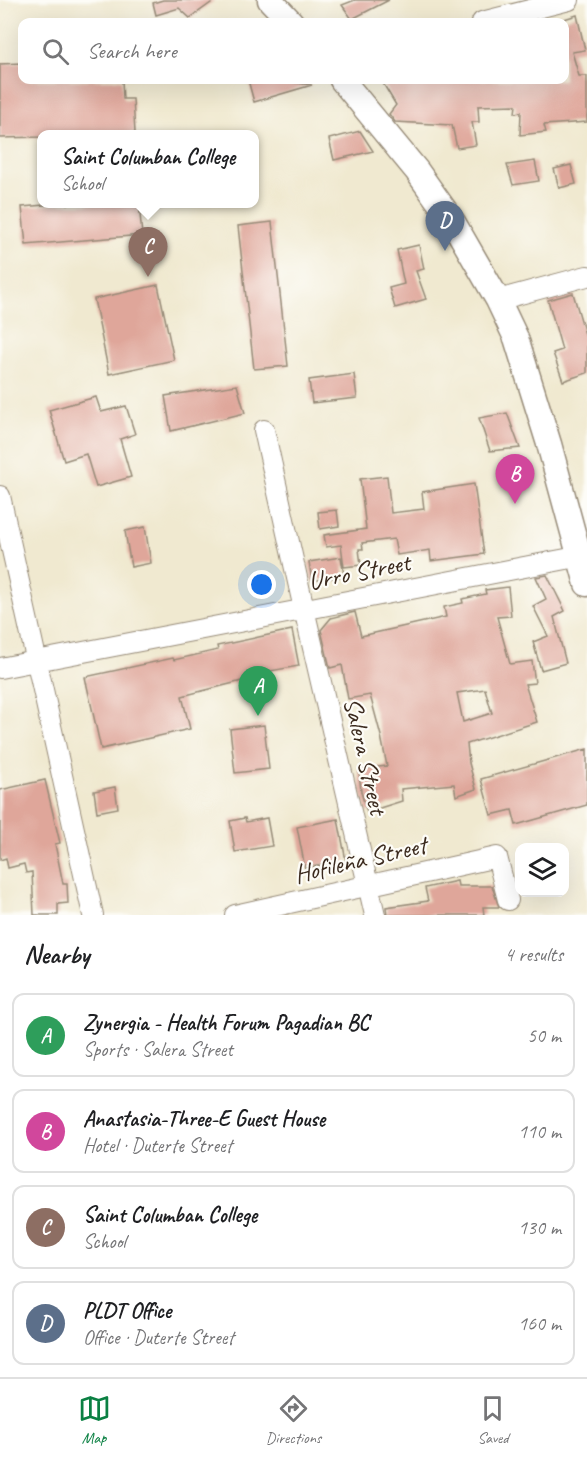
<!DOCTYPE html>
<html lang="en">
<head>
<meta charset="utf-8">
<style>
	:root { --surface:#fff; --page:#f6f6f6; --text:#202124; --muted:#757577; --line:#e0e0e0; --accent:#0b8043 }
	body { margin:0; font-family:Caveat,sans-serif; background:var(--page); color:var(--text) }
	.controls { position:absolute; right:18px; bottom:18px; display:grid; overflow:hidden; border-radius:12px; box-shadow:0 6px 24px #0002 }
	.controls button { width:54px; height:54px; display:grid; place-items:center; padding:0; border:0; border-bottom:2px solid var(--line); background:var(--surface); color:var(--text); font:30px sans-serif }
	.you { position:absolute; left:262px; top:585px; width:21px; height:21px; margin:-15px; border:4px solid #fff; border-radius:50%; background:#1a73e8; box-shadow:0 0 0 9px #1a73e833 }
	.badge { display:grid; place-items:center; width:39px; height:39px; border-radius:50%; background:var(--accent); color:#fff; font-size:20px; font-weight:700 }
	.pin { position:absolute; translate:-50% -50px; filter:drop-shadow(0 2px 3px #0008) }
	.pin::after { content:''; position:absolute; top:32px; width:21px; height:18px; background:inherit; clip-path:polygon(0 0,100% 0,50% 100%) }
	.popup { position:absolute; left:37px; top:130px; width:222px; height:78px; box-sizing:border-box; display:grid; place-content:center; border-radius:12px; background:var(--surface); filter:drop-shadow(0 2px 4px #0005); font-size:20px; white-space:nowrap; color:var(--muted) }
	.popup b { font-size:22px; color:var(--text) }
	.popup::after { content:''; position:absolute; left:50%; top:100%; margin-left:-12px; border:12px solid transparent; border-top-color:var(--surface) }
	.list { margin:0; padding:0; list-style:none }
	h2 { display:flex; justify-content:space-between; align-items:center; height:78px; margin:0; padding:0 24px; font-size:26px }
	h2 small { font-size:20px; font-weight:400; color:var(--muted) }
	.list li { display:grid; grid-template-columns:39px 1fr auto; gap:18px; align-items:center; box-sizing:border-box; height:84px; margin:0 12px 12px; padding:0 12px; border:2px solid var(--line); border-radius:12px }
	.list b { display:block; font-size:22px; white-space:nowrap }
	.list p { margin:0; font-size:20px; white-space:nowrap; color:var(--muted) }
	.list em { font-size:20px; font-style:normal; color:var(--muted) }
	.icon { flex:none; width:33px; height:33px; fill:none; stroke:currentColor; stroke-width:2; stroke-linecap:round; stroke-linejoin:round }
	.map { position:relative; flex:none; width:587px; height:915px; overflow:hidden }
	.search { position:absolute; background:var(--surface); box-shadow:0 6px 24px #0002; left:18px; right:18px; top:18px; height:66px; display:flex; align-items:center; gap:15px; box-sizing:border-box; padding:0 21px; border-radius:12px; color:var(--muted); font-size:22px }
	.sheet { height:462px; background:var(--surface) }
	nav { display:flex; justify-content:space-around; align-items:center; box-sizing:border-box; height:84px; border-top:2px solid var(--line); background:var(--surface); font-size:16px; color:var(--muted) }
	nav a { display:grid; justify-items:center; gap:3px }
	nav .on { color:var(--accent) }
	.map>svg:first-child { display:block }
</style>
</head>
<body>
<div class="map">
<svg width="587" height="915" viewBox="0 0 587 915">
	<rect width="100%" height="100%" fill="#fdfcf7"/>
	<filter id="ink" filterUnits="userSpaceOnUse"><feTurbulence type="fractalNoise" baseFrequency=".0167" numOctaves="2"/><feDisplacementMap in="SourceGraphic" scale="12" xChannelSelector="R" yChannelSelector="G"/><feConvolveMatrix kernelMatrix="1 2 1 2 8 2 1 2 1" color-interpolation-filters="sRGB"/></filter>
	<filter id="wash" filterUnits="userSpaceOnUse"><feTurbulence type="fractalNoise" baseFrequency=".008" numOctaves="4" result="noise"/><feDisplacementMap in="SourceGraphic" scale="24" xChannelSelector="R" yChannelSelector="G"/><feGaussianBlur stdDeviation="1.35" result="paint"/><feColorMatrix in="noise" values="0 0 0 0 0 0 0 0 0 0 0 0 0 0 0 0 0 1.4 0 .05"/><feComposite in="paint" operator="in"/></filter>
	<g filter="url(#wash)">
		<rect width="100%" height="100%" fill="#f0e9d0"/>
		<g id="blocks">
			<path fill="#dfa69a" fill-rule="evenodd" d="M163,0H215L190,18L179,8L156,15L153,3Z
				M355,0H389L352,19L342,5Z
				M577,15L585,50L572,52L579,76H587V122L544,125L546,132L520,135L521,112L515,113L516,105L478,106L479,122H472L476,145L457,148L452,125L395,122L389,114L396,105L381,80H564V19Z
				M22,63V80H122L123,99H133L135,133L42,135V137L0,138V64Z
				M248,80H276L312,85L254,102Z
				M360,131L373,151L334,160L329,139Z
				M535,161L539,181L513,185L507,165Z
				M571,165L576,184L559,188L554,169Z
				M56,204H139L142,235L26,245L22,207Z
				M272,222L288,366L254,369L238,226Z
				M419,245L424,269L416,271L426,299L395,308L389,288L404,284L397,250Z
				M158,285L174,360L109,374L94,299Z
				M573,293L587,341V373L563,381L553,353L562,350L548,300Z
				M354,374L357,398L312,403L309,380Z
				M237,385L245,413L171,431L165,396Z
				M96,397L101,412L126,406L135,434L120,439L131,477L96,487L86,454L64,461L49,410Z
				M507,413L520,448L490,451L479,418Z
				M387,476L391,513L424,509L422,492L474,484L484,554L431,561L430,550L397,555L394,539L362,543L363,549H359L361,565L344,567L341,545L326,547L324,535L366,529L360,479Z
				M337,510L339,526L320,529L318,512Z
				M145,527L151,563L131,567L125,531Z
				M341,557L344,576L312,581L309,562Z
				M547,575L565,611L554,617L566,663L541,670L533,642L548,636L533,606L546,599L536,577Z
				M508,587L511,616L497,617L510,664L532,661L535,683L525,684L537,722L467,744L469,763L476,789L456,796L454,784L401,789L402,801L367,812L361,792L359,769L387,766L381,736L370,695L348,699L342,665L330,668L321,630L331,618L355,612L361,636L446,617L444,607L463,603L462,599L486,594L485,590ZM485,689L492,713L463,722L457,693Z
				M292,630L299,666L264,672L266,686L244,691L242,681L182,696L190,729L101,749L85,677L173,658L174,660L218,650L217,646Z
				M264,725L269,769L235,773L230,729Z
				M587,749V805L516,825L512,810L491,815L481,779Z
				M45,780L60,843L55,844L63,884H67L68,903L58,904V915H34L32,872L26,873L24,864L8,868L6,858L0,860V790Z
				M115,787L118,808L97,812L94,791Z
				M245,818L246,822L267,818L272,846L235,852L230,821Z
				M338,819L346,861L305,868L297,827Z
				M457,881L458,886H492L499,907H483L484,915H387L386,907L428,901L425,888Z"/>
		</g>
	</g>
	<g filter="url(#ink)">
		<use href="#blocks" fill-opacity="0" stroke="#968a77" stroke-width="1.5"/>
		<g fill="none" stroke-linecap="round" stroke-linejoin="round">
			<g stroke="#968a77" stroke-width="22">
				<path id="minor" d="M482,22L569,0
					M498,300L587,276
					M264,430L304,609L375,915
					M0,496L93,915
					M0,668L587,555
					M235,915L497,857L508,900"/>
			</g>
			<g stroke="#968a77" stroke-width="27">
				<path id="major" d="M270,0L291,22
					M342,80L417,171L453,222L498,300L516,338L549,444L587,584"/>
			</g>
			<use href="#minor" stroke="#fff" stroke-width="20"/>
			<use href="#major" stroke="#fff" stroke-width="24"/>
		</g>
	</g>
	<g text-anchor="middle" stroke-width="4.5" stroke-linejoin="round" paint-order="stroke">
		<g font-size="26" fill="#3b2a1e" stroke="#fdfcf7">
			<text transform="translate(359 571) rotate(-11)" y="9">Urro Street</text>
			<text transform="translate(366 756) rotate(77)" y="9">Salera Street</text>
			<text transform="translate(360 859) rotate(-13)" y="9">Hofileña Street</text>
		</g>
	</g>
</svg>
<div class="controls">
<button><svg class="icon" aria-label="layers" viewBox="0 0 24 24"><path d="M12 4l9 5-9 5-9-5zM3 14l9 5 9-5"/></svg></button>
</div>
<div class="you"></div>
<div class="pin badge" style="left:258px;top:716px;background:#2e9e5b">A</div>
<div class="pin badge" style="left:515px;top:504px;background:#d1479c">B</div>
<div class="pin badge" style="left:148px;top:277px;background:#8d6e63">C</div>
<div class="popup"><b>Saint Columban College</b>School</div>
<div class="pin badge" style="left:445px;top:251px;background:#5c6f8a">D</div>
<div class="search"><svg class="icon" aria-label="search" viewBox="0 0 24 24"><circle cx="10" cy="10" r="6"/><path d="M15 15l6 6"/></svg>Search here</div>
</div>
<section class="sheet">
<h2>Nearby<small>4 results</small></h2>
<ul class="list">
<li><span class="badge" style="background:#2e9e5b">A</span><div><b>Zynergia - Health Forum Pagadian BC</b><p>Sports · Salera Street</p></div><em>50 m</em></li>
<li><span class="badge" style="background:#d1479c">B</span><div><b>Anastasia-Three-E Guest House</b><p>Hotel · Duterte Street</p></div><em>110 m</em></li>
<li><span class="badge" style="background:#8d6e63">C</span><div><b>Saint Columban College</b><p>School</p></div><em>130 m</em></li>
<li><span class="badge" style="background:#5c6f8a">D</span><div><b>PLDT Office</b><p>Office · Duterte Street</p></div><em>160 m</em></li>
</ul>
</section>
<nav>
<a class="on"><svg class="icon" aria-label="map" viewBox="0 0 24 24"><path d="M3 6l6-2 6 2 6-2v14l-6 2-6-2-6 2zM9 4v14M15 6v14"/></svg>Map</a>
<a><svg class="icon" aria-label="directions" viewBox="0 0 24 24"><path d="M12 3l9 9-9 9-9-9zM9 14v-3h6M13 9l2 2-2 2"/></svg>Directions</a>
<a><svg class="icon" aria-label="saved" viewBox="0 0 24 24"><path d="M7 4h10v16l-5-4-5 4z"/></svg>Saved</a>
</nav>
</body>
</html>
